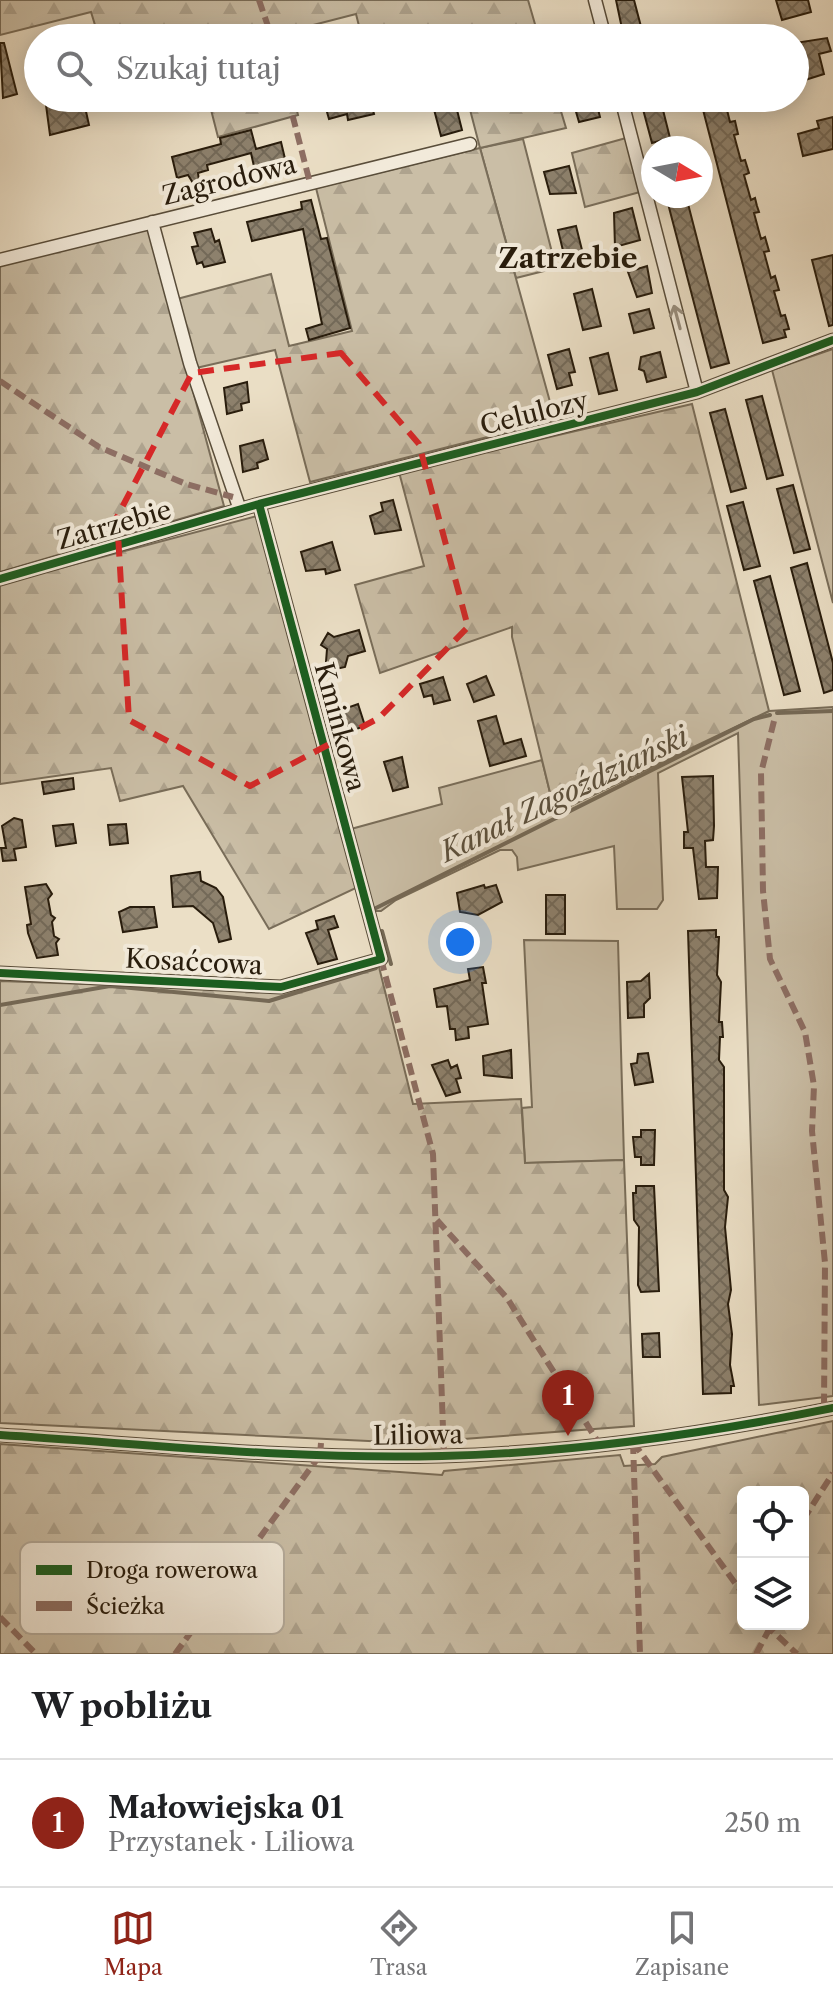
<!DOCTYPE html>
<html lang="pl">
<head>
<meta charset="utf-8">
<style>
	:root { --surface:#fff; --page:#f2f2f2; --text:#202124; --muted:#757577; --line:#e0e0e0; --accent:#8f2418 }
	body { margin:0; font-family:"Libre Caslon Text",serif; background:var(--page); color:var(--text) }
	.controls { position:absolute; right:24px; bottom:24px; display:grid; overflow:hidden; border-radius:12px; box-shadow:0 4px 20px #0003 }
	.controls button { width:72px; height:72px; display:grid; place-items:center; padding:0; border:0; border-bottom:2px solid var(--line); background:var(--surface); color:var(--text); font:40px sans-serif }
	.compass { position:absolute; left:641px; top:136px; width:72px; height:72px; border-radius:50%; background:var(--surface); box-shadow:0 4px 20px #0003; rotate:100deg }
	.you { position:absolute; left:460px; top:942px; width:28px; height:28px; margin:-20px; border:6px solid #fff; border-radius:50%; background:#1a73e8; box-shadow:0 0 0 12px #1a73e833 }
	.badge { display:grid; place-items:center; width:52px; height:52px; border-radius:50%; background:var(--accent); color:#fff; font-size:26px; font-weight:700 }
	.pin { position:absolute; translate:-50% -66px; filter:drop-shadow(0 2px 4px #0008) }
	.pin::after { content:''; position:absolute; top:42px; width:28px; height:24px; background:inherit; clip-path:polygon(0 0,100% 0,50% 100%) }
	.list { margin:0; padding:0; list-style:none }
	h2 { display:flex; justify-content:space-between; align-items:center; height:104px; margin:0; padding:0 32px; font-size:34px }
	h2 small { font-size:26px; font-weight:400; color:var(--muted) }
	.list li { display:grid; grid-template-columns:52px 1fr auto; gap:24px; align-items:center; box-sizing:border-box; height:128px; padding:0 32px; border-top:2px solid var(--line) }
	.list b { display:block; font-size:30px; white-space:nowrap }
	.list p { margin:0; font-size:26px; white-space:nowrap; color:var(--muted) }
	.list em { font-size:26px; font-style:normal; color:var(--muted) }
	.icon { flex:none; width:44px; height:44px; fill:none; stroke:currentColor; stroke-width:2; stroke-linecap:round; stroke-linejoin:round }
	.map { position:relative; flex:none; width:833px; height:1654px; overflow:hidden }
	.search { position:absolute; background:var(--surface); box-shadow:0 4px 20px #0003; left:24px; right:24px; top:24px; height:88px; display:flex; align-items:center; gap:20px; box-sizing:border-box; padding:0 28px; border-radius:44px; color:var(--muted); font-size:30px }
	.sheet { height:232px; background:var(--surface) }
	nav { display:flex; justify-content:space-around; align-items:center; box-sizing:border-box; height:112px; border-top:2px solid var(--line); background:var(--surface); font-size:22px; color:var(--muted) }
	nav a { display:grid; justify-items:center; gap:4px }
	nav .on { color:var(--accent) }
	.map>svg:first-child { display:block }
</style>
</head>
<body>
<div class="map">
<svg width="833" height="1654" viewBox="0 0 833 1654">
	<defs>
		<pattern id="forest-firs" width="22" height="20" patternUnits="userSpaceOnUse" patternTransform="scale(2)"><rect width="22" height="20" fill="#cabea6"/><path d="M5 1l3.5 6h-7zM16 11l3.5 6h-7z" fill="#aea38e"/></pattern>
		<pattern id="building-cross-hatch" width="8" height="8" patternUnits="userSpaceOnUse" patternTransform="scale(2)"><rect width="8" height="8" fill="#8d816d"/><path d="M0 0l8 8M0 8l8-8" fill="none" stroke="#736958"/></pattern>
	</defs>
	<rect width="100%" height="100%" fill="#ebdfc6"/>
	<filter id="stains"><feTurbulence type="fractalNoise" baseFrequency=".0025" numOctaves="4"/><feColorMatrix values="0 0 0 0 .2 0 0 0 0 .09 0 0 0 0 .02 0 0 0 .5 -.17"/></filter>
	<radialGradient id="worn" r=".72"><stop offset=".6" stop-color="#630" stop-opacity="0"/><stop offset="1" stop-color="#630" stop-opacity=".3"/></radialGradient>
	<path fill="#cabea6" stroke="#796d59" stroke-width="2" d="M523,139L556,268L516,278L480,148Z
		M833,349V603L772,370Z
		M833,707V1396L759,1405L738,733L658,773L663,900L657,909H617L614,846L518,870L517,857L512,850H500L396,900L381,911H373L351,829L442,804L439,788L542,760L555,813L769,711Z
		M524,940L618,941L624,1160L525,1163L522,1108L532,1107Z"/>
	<path fill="url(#forest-firs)" stroke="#796d59" stroke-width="2" fill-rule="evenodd" d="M0,0H528L539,38H362L356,14L278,34V38H99L91,12L0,35Z
		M208,98H294L298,115L218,137Z
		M467,98H557L566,128L480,148L555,420L310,482L275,350L196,368L177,299L271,274L289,346L352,331L316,188L480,148Z
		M626,138L640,192L585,207L572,153Z
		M149,228L224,506L0,572V265Z
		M692,404L769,711L555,813L512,637V627L380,673L355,585L424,566L399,472Z
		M257,516L358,887L269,929L183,786L120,801L111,768L0,784V584Z
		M378,963L413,1104L521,1099L525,1163L624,1160L634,1426L410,1443L0,1423V981L284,991Z
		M833,1421V1654H0V1444L442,1475L444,1471L620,1455L624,1466L655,1464L662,1457ZM743,1492H803V1624H743Z"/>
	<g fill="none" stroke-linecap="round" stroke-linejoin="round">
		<path stroke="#756956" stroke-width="4" d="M777,713L833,711
			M376,908L754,719L770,715
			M382,931L391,964
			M0,1005L110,986L269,1001L376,968"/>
	</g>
	<path fill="url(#building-cross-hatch)" stroke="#281c0c" stroke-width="2" d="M616,0H634L644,38H624Z
		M776,0H808L811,12L782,20Z
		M827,38L831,51L819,54L824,74L799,82L795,43Z
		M0,43H4L17,94L3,98Z
		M75,98H83L89,125L50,135L46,105Z
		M350,98H370L374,114L348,120L347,114L329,119L325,105Z
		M431,98H454L462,130L441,136Z
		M572,98H588L590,107L597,105L600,117L579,122Z
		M640,98H660L670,138L652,143Z
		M700,98H724L730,122L735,121L738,134L734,135L741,161L745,160L749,173L744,175L751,200L755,198L757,206L759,212L754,213L761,239L765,237L769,251L764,252L771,278L775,276L779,290L774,291L781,316L785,315L789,329L784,330L786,337L763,343Z
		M833,117V149L803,156L798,134L819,128L817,121Z
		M251,130L256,149L281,142L286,163L255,171L251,153L207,165L208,170L198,173L199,181L193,183L188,175L177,178L172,157L221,144L220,138Z
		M569,166L576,193L550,194L544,172Z
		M666,196H686L729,363L711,368Z
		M311,200L321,239L327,238L350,328L309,340L306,329L322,324L303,229L252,241L247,222L302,209L301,202Z
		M632,208L640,240L615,247L614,213Z
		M576,226L585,262L567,267L558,230Z
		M211,229L215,242L219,240L225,262L204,267L202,262L197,264L192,247L198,246L194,233Z
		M833,255V325L829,326L812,260Z
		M647,266L652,293L637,297L628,272Z
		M592,289L601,326L583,330L574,294Z
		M649,309L654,328L634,333L629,314Z
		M569,349L575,372L569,373L572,385L557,389L548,355Z
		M660,352L666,377L647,382L644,371L639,369L641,357Z
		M608,353L617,390L599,394L590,358Z
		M247,382L249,402L241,404L242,410L227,414L224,388Z
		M762,396L783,475L767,479L746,400Z
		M725,409L746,488L731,492L710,413Z
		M263,440L268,459L257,463L258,468L243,472L240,446Z
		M793,485L810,549L794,553L777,489Z
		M393,500L401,530L375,534L370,516L383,511L381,503Z
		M743,502L760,566L744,570L727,506Z
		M332,542L340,570L326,574L325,569L306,571L301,552Z
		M807,563L833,663V690L824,693L791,568Z
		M770,576L800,691L784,695L754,581Z
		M359,630L365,651L348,656L345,667L332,670L326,662L327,649L321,645L328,633L334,637Z
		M486,676L494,695L474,702L467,684Z
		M443,677L450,700L434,704L432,695L424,697L420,684Z
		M358,704L365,726L348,732L341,710Z
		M496,716L504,744L521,739L526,756L490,766L478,721Z
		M402,757L408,787L393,791L384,762Z
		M713,776L714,826L713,840L705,841L706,867H718L717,898L699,899L693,848H684V832H688L682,777Z
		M73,778L74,789L44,794L42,782Z
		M14,818L22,820L26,847L14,849L16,860L3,861L1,848H6L2,826Z
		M73,824L76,843L56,846L53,826Z
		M126,824L128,843L110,845L108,825Z
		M200,872L201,881L216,888L223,897L231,939L219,942L213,923L193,906L173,907L171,876Z
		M46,884L52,894L48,899L51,915L55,918L52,922L54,936L59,939L56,943L58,955L37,958L28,933L27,925L31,924L25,887Z
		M484,885L485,888L496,885L502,902L478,915L460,912L457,893Z
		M546,895H565V934H546Z
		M130,907H154L157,927L123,932L119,912Z
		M334,916L338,927L328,930L337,959L318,964L306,933L318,929L316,921Z
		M716,930V937H719L717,975L721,982L719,1022H722L723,1037H720L719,1060L724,1067V1190L728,1197L725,1227L731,1290L728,1304L732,1334L730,1365L734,1386H731V1393L703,1394L688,931Z
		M483,967L486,983H482L488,1024L468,1027L469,1038L456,1040L455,1029H450L447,1006L437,1007L434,989L470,980L468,969Z
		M649,974L650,998L644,1004V1017L628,1018L627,982L641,981Z
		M511,1050L512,1078L484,1075L483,1056Z
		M648,1053L653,1082L635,1085L631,1064L637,1063L638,1054Z
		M448,1060L451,1068L457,1065L461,1078L456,1079L460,1092L446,1096L432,1065Z
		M641,1130H655L654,1165H641V1157H635L633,1137H641Z
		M636,1186H654L659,1291L641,1292L638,1285L639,1227L634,1220L633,1193H636Z
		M659,1333L660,1357H643L642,1334Z"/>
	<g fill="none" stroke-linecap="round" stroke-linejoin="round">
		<g stroke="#594d3a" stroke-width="15">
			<path id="minor" d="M595,0L605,38
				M621,98L697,392
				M152,222L190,363L240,510
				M0,260L470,144
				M0,579L259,504L697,392L833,340
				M0,973L281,987L381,959L259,504
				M0,1435C147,1444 295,1460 442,1456C574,1453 704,1434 833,1408"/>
		</g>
		<use href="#minor" stroke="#f2eada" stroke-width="12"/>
		<path stroke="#8d6e63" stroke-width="6" stroke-dasharray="12 6" stroke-linecap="butt" d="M259,0L272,38
			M288,98L310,183
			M0,381L99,447L186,484L233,497
			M774,721L761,773L763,891L770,959L805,1032L814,1086L812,1131L825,1263L824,1410
			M381,959L433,1154L444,1456
			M437,1220L507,1298L600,1445
			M633,1442L640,1654
			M633,1442L743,1594
			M803,1520L833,1473
			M0,1617L36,1654
			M765,1624L797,1654
			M175,1654L320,1455L321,1443
			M756,1654L772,1624"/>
		<g stroke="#f2eada" stroke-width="13">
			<path id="cycleway" d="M0,579L259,504L697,392L833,340
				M0,973L281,987L381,959L259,504
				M0,1435C147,1444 295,1460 442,1456C574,1453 704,1434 833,1408"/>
		</g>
		<use href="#cycleway" stroke="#1b5e20" stroke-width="8"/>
	</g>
	<defs><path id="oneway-shaft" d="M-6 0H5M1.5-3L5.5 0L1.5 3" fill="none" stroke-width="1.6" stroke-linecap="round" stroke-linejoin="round" transform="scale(2)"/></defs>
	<use stroke="#978d7d" href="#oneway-shaft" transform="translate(677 317) rotate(-105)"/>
	<path fill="none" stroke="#d62828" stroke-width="6" stroke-dasharray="16 10" stroke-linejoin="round" d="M341,353L419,444L468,627L379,718L250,786L129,720L117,517L192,373Z"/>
	<g text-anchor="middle" stroke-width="8" stroke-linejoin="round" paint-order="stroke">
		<g font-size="26" fill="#281c0c" stroke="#f2eada">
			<text transform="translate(229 180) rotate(-14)" y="9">Zagrodowa</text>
			<text transform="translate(534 413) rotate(-14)" y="9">Celulozy</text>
			<text transform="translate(114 525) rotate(-16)" y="9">Zatrzebie</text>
			<text transform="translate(340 727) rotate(75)" y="9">Kminkowa</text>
			<text transform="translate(194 962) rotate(3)" y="9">Kosaćcowa</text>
			<text transform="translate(418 1435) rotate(-1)" y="9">Liliowa</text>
		</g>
		<g font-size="28" font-weight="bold" fill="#281c0c" stroke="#f2eada">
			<text x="568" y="268">Zatrzebie</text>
		</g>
		<g font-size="28" font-style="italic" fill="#5c503d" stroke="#f2eada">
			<text transform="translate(564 794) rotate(-26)" y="10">Kanał Zagoździański</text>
		</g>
	</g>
	<rect x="20" y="1542" width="264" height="92" rx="12" fill="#f2eada" stroke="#b5ac9c" stroke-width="2"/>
	<rect x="36" y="1565" width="36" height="10" fill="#1b5e20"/>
	<rect x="36" y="1601" width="36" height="10" fill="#8d6e63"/>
	<g font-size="22" fill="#281c0c">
		<text x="86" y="1578">Droga rowerowa</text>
		<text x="86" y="1614">Ścieżka</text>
	</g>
	<rect width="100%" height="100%" filter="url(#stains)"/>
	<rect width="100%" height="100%" fill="url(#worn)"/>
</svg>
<div class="controls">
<button><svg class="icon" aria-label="locate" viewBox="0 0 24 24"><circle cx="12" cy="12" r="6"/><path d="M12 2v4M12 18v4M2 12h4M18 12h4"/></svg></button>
<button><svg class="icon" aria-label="layers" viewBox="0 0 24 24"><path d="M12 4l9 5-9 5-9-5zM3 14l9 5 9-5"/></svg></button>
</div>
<svg class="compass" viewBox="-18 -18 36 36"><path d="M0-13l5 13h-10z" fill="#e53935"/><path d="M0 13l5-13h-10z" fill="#757577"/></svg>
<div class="you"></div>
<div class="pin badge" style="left:568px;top:1436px">1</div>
<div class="search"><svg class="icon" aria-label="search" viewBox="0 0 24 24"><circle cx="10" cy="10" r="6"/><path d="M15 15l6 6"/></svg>Szukaj tutaj</div>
</div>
<section class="sheet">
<h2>W pobliżu<small></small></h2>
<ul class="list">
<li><span class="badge">1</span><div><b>Małowiejska 01</b><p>Przystanek · Liliowa</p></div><em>250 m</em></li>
</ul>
</section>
<nav>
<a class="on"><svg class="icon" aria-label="map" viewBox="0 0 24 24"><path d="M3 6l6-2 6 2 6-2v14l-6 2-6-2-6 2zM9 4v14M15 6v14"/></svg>Mapa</a>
<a><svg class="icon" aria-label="directions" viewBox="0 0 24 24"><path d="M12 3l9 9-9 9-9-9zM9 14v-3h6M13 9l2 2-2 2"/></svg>Trasa</a>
<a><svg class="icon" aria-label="saved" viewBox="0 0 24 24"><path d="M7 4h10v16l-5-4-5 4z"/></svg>Zapisane</a>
</nav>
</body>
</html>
